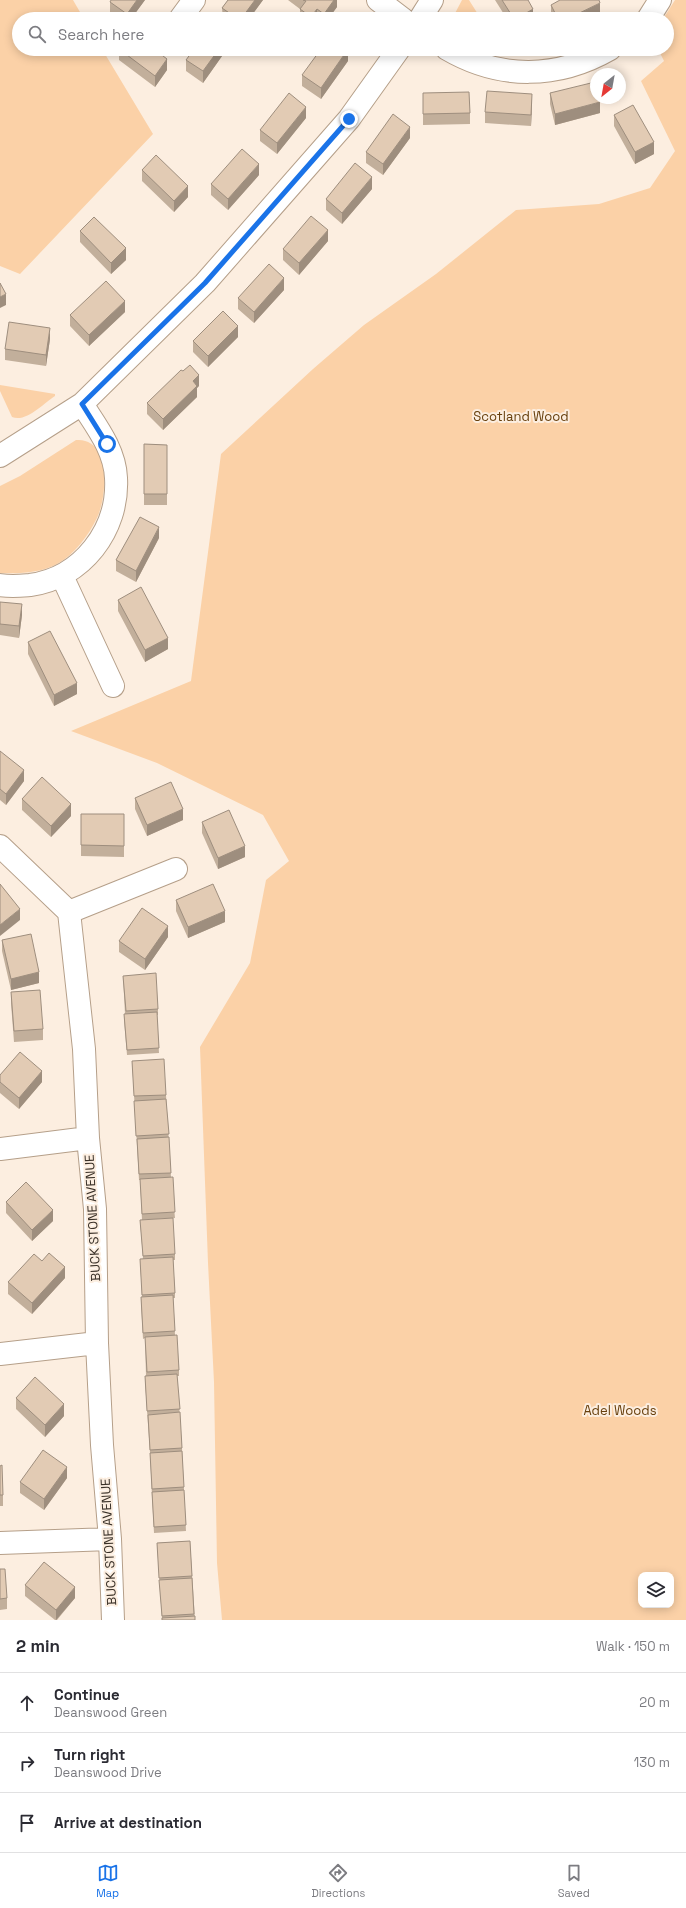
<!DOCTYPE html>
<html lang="en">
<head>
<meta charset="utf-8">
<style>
	:root { --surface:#fff; --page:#f7f7f7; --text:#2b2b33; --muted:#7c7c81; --line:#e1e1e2; --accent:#1a73e8 }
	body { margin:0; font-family:"Space Grotesk",sans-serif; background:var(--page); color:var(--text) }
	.controls { position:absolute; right:12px; bottom:12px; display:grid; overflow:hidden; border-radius:8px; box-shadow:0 2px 10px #0003 }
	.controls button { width:36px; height:36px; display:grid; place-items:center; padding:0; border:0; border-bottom:1px solid var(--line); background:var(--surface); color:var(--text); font:20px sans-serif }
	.compass { position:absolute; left:590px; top:68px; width:36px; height:36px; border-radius:50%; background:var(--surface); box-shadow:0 2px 10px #0003; rotate:211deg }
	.stop { position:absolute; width:12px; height:12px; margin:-9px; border:3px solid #1a73e8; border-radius:50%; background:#fff }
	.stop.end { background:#1a73e8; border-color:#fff; box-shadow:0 1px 4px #0008 }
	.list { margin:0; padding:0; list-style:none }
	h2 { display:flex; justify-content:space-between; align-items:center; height:52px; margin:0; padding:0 16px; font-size:17px }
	h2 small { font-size:13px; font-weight:400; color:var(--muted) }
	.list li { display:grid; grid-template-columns:26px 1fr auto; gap:12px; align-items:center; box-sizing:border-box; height:60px; padding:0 16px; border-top:1px solid var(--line) }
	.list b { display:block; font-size:15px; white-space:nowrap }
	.list p { margin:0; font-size:13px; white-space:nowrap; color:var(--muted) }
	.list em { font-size:13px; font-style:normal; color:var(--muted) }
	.icon { flex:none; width:22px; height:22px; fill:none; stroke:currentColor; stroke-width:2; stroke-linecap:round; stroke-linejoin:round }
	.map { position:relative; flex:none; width:686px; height:1620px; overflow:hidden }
	.search { position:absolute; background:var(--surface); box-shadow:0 2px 10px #0003; left:12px; right:12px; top:12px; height:44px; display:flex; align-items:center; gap:10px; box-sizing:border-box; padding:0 14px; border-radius:22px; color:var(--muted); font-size:15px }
	.sheet { height:232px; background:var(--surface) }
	nav { display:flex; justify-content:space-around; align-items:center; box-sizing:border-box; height:56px; border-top:1px solid var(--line); background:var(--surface); font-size:11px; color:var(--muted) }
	nav a { display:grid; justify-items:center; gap:2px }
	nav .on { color:var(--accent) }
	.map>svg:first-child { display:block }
</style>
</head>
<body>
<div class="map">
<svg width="686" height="1620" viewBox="0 0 686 1620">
	<rect width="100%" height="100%" fill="#fceee0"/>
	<path fill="#fbd1a7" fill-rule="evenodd" d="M0,0H73L84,19H19V49H102L153,134L20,274L0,266Z
		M462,0H469L481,19H452Z
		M675,0H686V1620H222L217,1563L214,1382L208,1263L200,1047L250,963L266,880L289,861L263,815L157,763L71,731L191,681L221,454L313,369L364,325L436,274L516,210L599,204L650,188L675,151L641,81L664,61L658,49H667V19H663ZM641,1575H671V1605H641Z
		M0,385L55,394V396C44,403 26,423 12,417L0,391Z
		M76,440C112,437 107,497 97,518C88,536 75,554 57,564C40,573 19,574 0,573V486L20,476Z"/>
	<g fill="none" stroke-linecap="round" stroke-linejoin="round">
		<g stroke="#b59f89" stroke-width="24">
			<path id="minor" d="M378,0L403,19
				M180,19L194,0
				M420,19L432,0
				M648,19L660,0
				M447,49C500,80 558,79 610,49
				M0,456L82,404L205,283L349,119L399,49
				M62,576L113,686
				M0,585C11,587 19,586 30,585C82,578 119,530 116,478C115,450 96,426 82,404
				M0,846L69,912L84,1049L88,1138L95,1209L97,1343L102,1445L110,1539L113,1620
				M69,912L176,869
				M0,1149L88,1138
				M0,1354L97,1343
				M0,1543L110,1539"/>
		</g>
		<use href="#minor" stroke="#fff" stroke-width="22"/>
	</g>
	<path fill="#c2af9b" d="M145,0L131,19H118L110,13V2Z
		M228,0H263L249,19H223L222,8Z
		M288,0H337V7L328,19H300V9Z
		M495,0H528L533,19H507Z
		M551,5L600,14L590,19H553L551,16Z
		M119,49L167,70L155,87L119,60Z
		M227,49L203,83L186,71V60Z
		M348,61L321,99L302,86V75Z
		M423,93L470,113V124L423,125Z
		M550,93L600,113L555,125L550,104Z
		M532,105L531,126L485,123V112Z
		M614,115L654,154L635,164L614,126Z
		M306,118L277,154L260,141V130Z
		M410,138L383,175L366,163V152Z
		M142,170L188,197L174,212L142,181Z
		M259,175L228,210L211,195V184Z
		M372,189L342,224L326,210V199Z
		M80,231L126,260L111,274L80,242Z
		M328,241L299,275L283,260V249Z
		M284,290L254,323L238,309V298Z
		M125,312L89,346L70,326V315Z
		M238,337L208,367L193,352V341Z
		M50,339L46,366L5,360V349Z
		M199,386L197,388V397L163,430L147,414V403Z
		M144,444L167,445V505H144Z
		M159,538L136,582L116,571V560Z
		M118,600L168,649L145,662L118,611Z
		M0,602L22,615L19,638L0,635Z
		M28,642L77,694L54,706L28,654Z
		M0,751L24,781L6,805L0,800Z
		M135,798L183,820L147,836L135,809Z
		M22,799L71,816L51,837L22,810Z
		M81,814H124V857L81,856Z
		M202,822L245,857L218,869L202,833Z
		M176,900L225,922L188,938L176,911Z
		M168,937L145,970L119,952V941Z
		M2,940L39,983L11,990L2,951Z
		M123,976L158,1009V1015H157L159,1053L127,1055L124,1020V1014H125Z
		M11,992L43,1029V1040L14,1042L11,1003Z
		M132,1061L166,1095L171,1177L175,1218L142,1220L140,1180H139Z
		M0,1075L42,1082L19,1109L0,1093Z
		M6,1202L53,1221L32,1241L6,1213Z
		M140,1220L175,1254V1260H173L175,1293V1298H173L175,1335L179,1370V1376H177L182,1448L186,1531L154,1533L152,1497L150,1453L145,1382V1376H146L145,1338L143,1339L141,1303V1297H142L140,1259H143Z
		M42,1261L65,1278L32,1314L8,1294V1282Z
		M16,1398L64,1416L45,1437L16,1409Z
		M0,1466L3,1495V1506H0Z
		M67,1478L44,1510L20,1493V1482Z
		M190,1541L195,1620H162L157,1543Z
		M0,1569L7,1598V1609L0,1610Z
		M25,1585L75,1598L57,1620H55L25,1596Z"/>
	<path fill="#9e8e7e" d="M137,0H145L131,19H127V14Z
		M255,0H263L249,19H241Z
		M334,0H337V7L328,19H324V14Z
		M600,3V14L590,19H567Z
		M317,9V19H311V17Z
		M533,9V19H516Z
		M219,49H227L203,83V71Z
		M348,49V61L321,99V88Z
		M167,59V70L155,87V76Z
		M532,94V105L531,126V115Z
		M600,102V113L555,125V114Z
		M306,107V118L277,154V143Z
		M410,127V138L383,175V164Z
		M654,142V154L635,164V152Z
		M259,164V175L228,210V199Z
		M372,177V189L342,224V213Z
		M188,186V197L174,212V201Z
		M328,230V241L299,275V263Z
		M126,248V260L111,274V263Z
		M284,278V290L254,323V312Z
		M6,294V305L0,308V297Z
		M125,301V312L89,346V335Z
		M238,326V337L208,367V356Z
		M50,328V339L46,366V355Z
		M199,375V386L197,388V397L163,430V419L193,381Z
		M159,527V538L136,582V571Z
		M22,604V615L19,638V626Z
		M168,638V649L145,662V650Z
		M77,683V694L54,706V695Z
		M24,770V781L6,805V794Z
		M71,804V816L51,837V826Z
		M183,809V820L147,836V825Z
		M245,846V857L218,869V858Z
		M20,909V920L0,936V925Z
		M225,911V922L188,938V927Z
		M168,926V937L145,970V959Z
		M39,972V983L11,990V979Z
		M42,1071V1082L19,1109V1098Z
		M53,1210V1221L32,1241V1230Z
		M65,1267V1278L32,1314V1303Z
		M64,1404V1416L45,1437V1425Z
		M67,1467V1478L44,1510V1499Z
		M75,1587V1598L56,1620V1610Z"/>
	<path fill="#e2cbb4" stroke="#9e8e7e" d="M111,0H137L127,14L110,2Z
		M228,0H255L241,19H238L222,8Z
		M303,0H334L324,14L317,9L311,17L300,9L306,1Z
		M502,0H528L533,9L516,19H514Z
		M560,0H599L600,3L567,19H558L551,5Z
		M119,49H154L167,59L155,76Z
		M194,49H219L203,71L186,60Z
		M321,49H348L321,88L302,75Z
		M595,82L596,86V98H599L600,102L555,114L550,93Z
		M487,91L532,94L531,115L485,112Z
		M469,92L470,113L423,114V93Z
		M289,93L306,107L277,143L260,130Z
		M633,105L654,142L635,152L614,115Z
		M393,114L410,127L383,164L366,152Z
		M242,149L259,164L228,199L211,184Z
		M156,155L188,186L174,201L142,170Z
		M355,163L372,177L342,213L326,199Z
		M311,216L328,230L299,263L283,249Z
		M94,217L126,248L111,263L80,231Z
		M269,264L284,278L254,312L238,298Z
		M106,281L125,301L89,335L70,315Z
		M0,283L6,294L0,297Z
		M223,311L238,326L208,356L193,341Z
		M9,322L50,328L46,355L5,349Z
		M190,365L199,375L193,381L197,386L163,419L147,403L181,370L183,371Z
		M144,444L167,445V494H144Z
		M140,517L159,527L136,571L116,560Z
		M141,587L168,638L145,650L118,600Z
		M0,602L22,604L19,626L0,624Z
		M50,631L77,683L54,695L28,642Z
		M0,751L24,770L6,794L0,789Z
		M42,777L71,804L51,826L22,799Z
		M171,782L183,809L147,825L135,798Z
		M229,810L245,846L218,858L202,822Z
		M81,814H124V846L81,845Z
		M0,884L20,909L0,925Z
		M213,884L225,911L188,927L176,900Z
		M142,908L168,926L145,959L119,941Z
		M31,934L39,972L11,979L2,940Z
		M156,973L158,1009L126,1011L123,976Z
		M40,990L43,1029L14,1031L11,992Z
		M157,1012L159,1048L127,1050L124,1014Z
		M20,1052L42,1071L19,1098L0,1082V1075Z
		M164,1059L166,1095L134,1096L132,1061Z
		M166,1099L169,1134L136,1136L134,1101Z
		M169,1137L171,1173L139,1174L137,1139Z
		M173,1177L175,1212L142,1214L140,1179Z
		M26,1182L53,1210L32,1230L6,1202Z
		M173,1218L175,1254L143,1256L140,1220Z
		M49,1253L65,1267L32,1303L8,1282L34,1254L42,1261Z
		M173,1257L175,1293L142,1295L140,1259Z
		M173,1295L175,1331L143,1333L141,1297Z
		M177,1335L179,1370L147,1372L145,1337Z
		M177,1374L180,1409L147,1411L145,1376Z
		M35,1377L64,1404L45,1425L16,1398Z
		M180,1412L182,1448L150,1450L148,1415Z
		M43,1450L67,1467L44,1499L20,1482Z
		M182,1451L184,1487L152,1489L150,1453Z
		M2,1465L3,1495H0V1466Z
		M184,1490L186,1525L154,1527L152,1492Z
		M190,1541L192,1576L159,1578L157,1543Z
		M44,1562L75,1587L56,1610L25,1585Z
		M0,1569H5L7,1598L0,1599Z
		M192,1578L194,1614L162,1616L159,1580Z
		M195,1616V1620H162V1618Z"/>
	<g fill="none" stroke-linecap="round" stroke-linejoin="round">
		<path stroke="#1a73e8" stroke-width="5" d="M107,444L82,404L205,283L349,119"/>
	</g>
	<g text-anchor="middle" stroke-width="4" stroke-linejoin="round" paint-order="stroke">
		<g font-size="13" fill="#673f0c" stroke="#fceee0">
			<text x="521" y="421">Scotland Wood</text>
			<text x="620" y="1415">Adel Woods</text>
		</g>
		<g font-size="13" fill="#3a3128" stroke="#fceee0">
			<text transform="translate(92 1218) rotate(-93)" y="5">BUCK STONE AVENUE</text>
			<text transform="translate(108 1542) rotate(-93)" y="5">BUCK STONE AVENUE</text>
		</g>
	</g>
</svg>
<div class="controls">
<button><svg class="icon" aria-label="layers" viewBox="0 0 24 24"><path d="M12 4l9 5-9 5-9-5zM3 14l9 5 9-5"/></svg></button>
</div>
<svg class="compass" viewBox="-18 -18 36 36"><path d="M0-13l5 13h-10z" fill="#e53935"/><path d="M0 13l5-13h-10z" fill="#7c7c81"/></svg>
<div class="stop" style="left:107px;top:444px"></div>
<div class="stop end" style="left:349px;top:119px"></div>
<div class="search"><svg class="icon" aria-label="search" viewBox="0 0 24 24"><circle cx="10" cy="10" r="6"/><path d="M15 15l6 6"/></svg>Search here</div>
</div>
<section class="sheet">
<h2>2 min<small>Walk · 150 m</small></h2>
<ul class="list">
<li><svg class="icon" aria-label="ahead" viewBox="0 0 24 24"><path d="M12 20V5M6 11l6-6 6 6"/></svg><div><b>Continue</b><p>Deanswood Green</p></div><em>20 m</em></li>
<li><svg class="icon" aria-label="right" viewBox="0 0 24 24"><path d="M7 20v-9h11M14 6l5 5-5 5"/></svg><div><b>Turn right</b><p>Deanswood Drive</p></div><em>130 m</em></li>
<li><svg class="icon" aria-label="arrive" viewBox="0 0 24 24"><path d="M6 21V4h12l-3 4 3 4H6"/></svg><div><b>Arrive at destination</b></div></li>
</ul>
</section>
<nav>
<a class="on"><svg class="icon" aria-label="map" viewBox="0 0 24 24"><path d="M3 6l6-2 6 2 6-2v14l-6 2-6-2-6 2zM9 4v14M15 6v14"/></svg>Map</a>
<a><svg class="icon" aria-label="directions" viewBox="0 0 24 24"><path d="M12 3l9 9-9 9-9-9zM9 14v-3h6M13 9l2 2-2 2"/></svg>Directions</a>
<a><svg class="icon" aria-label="saved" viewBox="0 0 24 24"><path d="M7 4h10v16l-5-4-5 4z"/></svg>Saved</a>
</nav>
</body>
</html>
